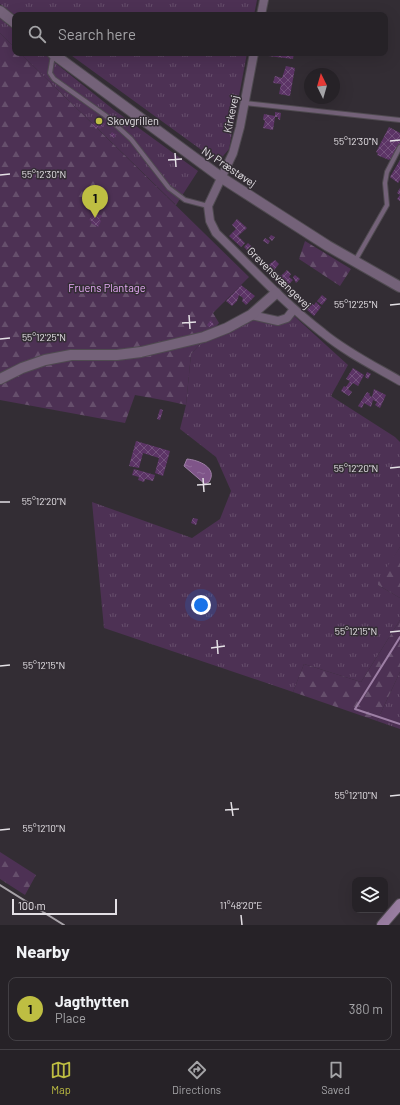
<!DOCTYPE html>
<html lang="en">
<head>
<meta charset="utf-8">
<style>
	:root { --surface:#262227; --page:#2e2a2f; --text:#f1f3f6; --muted:#a4a4a7; --line:#423f44; --accent:#bebe42 }
	body { margin:0; font-family:Barlow,sans-serif; background:var(--page); color:var(--text) }
	.controls { position:absolute; right:12px; bottom:12px; display:grid; overflow:hidden; border-radius:8px; box-shadow:0 4px 16px #0002 }
	.controls button { width:36px; height:36px; display:grid; place-items:center; padding:0; border:0; border-bottom:1px solid var(--line); background:var(--surface); color:var(--text); font:20px sans-serif }
	.compass { position:absolute; left:304px; top:68px; width:36px; height:36px; border-radius:50%; background:var(--surface); box-shadow:0 4px 16px #0002; rotate:355deg }
	.scale { position:absolute; left:12px; bottom:10px; width:105px; box-sizing:border-box; padding-left:4px; border:2px solid #e4e0e5; border-top:0; font-size:11px; line-height:14px; white-space:nowrap; color:#e4e0e5; -webkit-text-stroke:3px #332d34; paint-order:stroke }
	.you { position:absolute; left:201px; top:605px; width:14px; height:14px; margin:-10px; border:3px solid #fff; border-radius:50%; background:#1a73e8; box-shadow:0 0 0 6px #1a73e833 }
	.badge { display:grid; place-items:center; width:26px; height:26px; border-radius:50%; background:var(--accent); color:#111; font-size:13px; font-weight:700 }
	.pin { position:absolute; translate:-50% -33px; filter:drop-shadow(0 1px 2px #0008) }
	.pin::after { content:''; position:absolute; top:21px; width:14px; height:12px; background:inherit; clip-path:polygon(0 0,100% 0,50% 100%) }
	.list { margin:0; padding:0; list-style:none }
	h2 { display:flex; justify-content:space-between; align-items:center; height:52px; margin:0; padding:0 16px; font-size:17px }
	h2 small { font-size:13px; font-weight:400; color:var(--muted) }
	.list li { display:grid; grid-template-columns:26px 1fr auto; gap:12px; align-items:center; box-sizing:border-box; height:64px; margin:0 8px 8px; padding:0 8px; border:1px solid var(--line); border-radius:8px }
	.list b { display:block; font-size:15px; white-space:nowrap }
	.list p { margin:0; font-size:13px; white-space:nowrap; color:var(--muted) }
	.list em { font-size:13px; font-style:normal; color:var(--muted) }
	.icon { flex:none; width:22px; height:22px; fill:none; stroke:currentColor; stroke-width:2; stroke-linecap:round; stroke-linejoin:round }
	.map { position:relative; flex:none; width:400px; height:925px; overflow:hidden }
	.search { position:absolute; background:var(--surface); box-shadow:0 4px 16px #0002; left:12px; right:12px; top:12px; height:44px; display:flex; align-items:center; gap:10px; box-sizing:border-box; padding:0 14px; border-radius:8px; color:var(--muted); font-size:15px }
	.sheet { height:124px; background:var(--surface) }
	nav { display:flex; justify-content:space-around; align-items:center; box-sizing:border-box; height:56px; border-top:1px solid var(--line); background:var(--surface); font-size:11px; color:var(--muted) }
	nav a { display:grid; justify-items:center; gap:2px }
	nav .on { color:var(--accent) }
	.map>svg:first-child { display:block }
</style>
</head>
<body>
<div class="map">
<svg width="400" height="925" viewBox="0 0 400 925">
	<defs>
		<pattern id="grass-tufts" width="24" height="20" patternUnits="userSpaceOnUse"><rect width="24" height="20" fill="#4d3154"/><path d="M3 7l-1-3M5 7V3M7 7l1-3M15 17l-1-3M17 17v-4M19 17l1-3" fill="none" stroke="#664f6c"/></pattern>
		<pattern id="forest-firs" width="22" height="20" patternUnits="userSpaceOnUse"><rect width="22" height="20" fill="#4d3154"/><path d="M5 1l3.5 6h-7zM16 11l3.5 6h-7z" fill="#664f6c"/></pattern>
		<pattern id="water-ripples" width="26" height="14" patternUnits="userSpaceOnUse"><rect width="26" height="14" fill="#7f5589"/><path d="M2 4q2-2 4 0t4 0M15 11q2-2 4 0t4 0" fill="none" stroke="#916d9a"/></pattern>
		<pattern id="building-cross-hatch" width="8" height="8" patternUnits="userSpaceOnUse"><rect width="8" height="8" fill="#5c3466"/><path d="M0 0l8 8M0 8l8-8" fill="none" stroke="#73517c"/></pattern>
	</defs>
	<rect width="100%" height="100%" fill="#332d34"/>
	<path fill="url(#grass-tufts)" d="M0,0H257L254,15H15L0,4Z
		M0,18L15,31V48L0,33Z
		M20,53H43L114,110L198,171L176,205Z
		M68,53H247L229,149L218,162Z
		M293,315L348,365L331,396L395,437L400,442V547L378,585L400,598V620L361,682L304,664L293,692L104,628L92,502L192,538L220,519L231,491L216,457L180,429L186,405L191,354L203,341L250,318L276,324Z
		M400,672V729L377,721Z"/>
	<path fill="url(#forest-firs)" d="M0,33L15,48V53H20L249,277L213,313L219,323L191,354L186,405L168,401L135,395L125,423L0,400Z
		M305,241L351,269L340,286L299,259Z
		M400,547V598L378,585V581Z
		M400,620V672L377,721L293,692L304,664L361,682Z
		M0,852L36,875L25,895L0,879Z"/>
	<path fill="url(#water-ripples)" stroke="#9d7fa5" d="M187,459C199,460 218,468 209,482L205,484L184,466Z"/>
	<g fill="none" stroke-linecap="round" stroke-linejoin="round">
		<path stroke="#9d7fa5" stroke-width="2" d="M400,637L355,709L400,724"/>
	</g>
	<path fill="url(#building-cross-hatch)" d="M269,53H294L293,59L268,56Z
		M286,66L295,68L290,96L279,94L281,84L273,83L275,76L282,78Z
		M275,112L281,113L280,120L278,119V117H275L273,130L263,128L265,121L263,119L264,114L275,116Z
		M99,118L105,124L100,129L98,127L96,129L92,125Z
		M389,127L400,133V143L392,160L390,159L389,160L377,155L378,153L376,152Z
		M112,132L116,135L114,138L110,135Z
		M400,160V180L398,183L390,177Z
		M400,188V201L397,199L400,195L397,193Z
		M95,213L102,216L99,220L101,221L98,227L91,223L92,222L89,220Z
		M237,219L247,228L238,236L245,243L241,247L229,236L236,229L232,225Z
		M271,235L275,237L272,241L269,238Z
		M265,238L270,241L268,244L263,241Z
		M248,243L252,247L248,251L244,247Z
		M275,260L279,264L274,270L281,276L287,270L291,274L289,277L293,280L285,288L281,285L280,286L263,269Z
		M295,275L300,279L296,283L293,277Z
		M241,285L255,296L246,305L242,301L243,298L239,295L237,301L232,306L226,301Z
		M322,295L327,299L322,305L317,301Z
		M316,302L321,307L314,316L306,309L311,303L314,305Z
		M211,320L214,325L209,327L207,325Z
		M353,368L364,375L358,386L353,383L348,389L352,392L349,396L341,391L344,386L346,387L350,381L346,379Z
		M367,372L371,374L368,379L365,377Z
		M374,389L386,395L380,408L375,405L377,402L373,400L371,407L364,403L362,408L358,406L367,392L370,394L369,395L372,397Z
		M160,409L163,410L160,420L157,419Z
		M136,441L170,451L163,476L155,473L159,458L143,453L139,468L129,466Z
		M134,469L155,475L153,481L145,479L144,482L138,480L139,477L132,475Z
		M193,518L198,519L196,525L191,523Z"/>
	<g fill="none" stroke-linecap="round" stroke-linejoin="round">
		<g stroke="#4f4a50" stroke-width="6">
			<path id="service" d="M53,55L50,73L54,79L106,116L131,139L169,188L185,200L208,206
				M245,103L400,120
				M355,261L387,205L385,183L387,172L400,147"/>
		</g>
		<g stroke="#4f4a50" stroke-width="10">
			<path id="minor" d="M261,15L264,0
				M254,53L240,127L233,153L208,206L210,221L216,233C251,267 284,303 323,333C346,352 374,366 400,381
				M251,315L278,321L287,318L294,309"/>
		</g>
		<g stroke="#4f4a50" stroke-width="12">
			<path id="tertiary" d="M0,11L15,23
				M52,53L222,178L328,246L400,287
				M0,379L22,368L45,360L71,355H117L141,352L204,337L227,328L251,315L276,293"/>
		</g>
		<g stroke="#4f4a50" stroke-width="12">
			<path id="secondary" d="M382,925L400,904"/>
		</g>
		<use href="#service" stroke="#746279" stroke-width="4"/>
		<use href="#minor" stroke="#746279" stroke-width="8"/>
		<use href="#tertiary" stroke="#746279" stroke-width="10"/>
		<use href="#secondary" stroke="#9a7ea2" stroke-width="10"/>
		<path stroke="#a8a3a9" stroke-width="2" d="M0,885L64,925"/>
	</g>
	<path fill="none" stroke="#e4e0e5" stroke-width="1.5" d="M390,141L400,140M175,153L176,167M168,160L182,159M0,175L10,174M390,305L400,304M189,315L190,329M182,323L196,322M0,339L10,338M390,468L400,467M203,478L204,492M197,485L211,484M0,502H10M390,632L400,631M217,640L218,654M211,648L225,646M0,666L10,665M390,796L400,795M231,802L233,816M225,810L239,809M0,830L10,829M241,915L242,925"/>
	<circle fill="#bebe42" stroke="#332d34" stroke-width="1.5" cx="99" cy="121" r="4"/>
	<g text-anchor="middle" stroke-width="3" stroke-linejoin="round" paint-order="stroke">
		<g font-size="11" fill="#e4e0e5" stroke="#332d34">
			<text transform="translate(231 114) rotate(-78)" y="4">Kirkevej</text>
			<text transform="translate(229 167) rotate(34)" y="4">Ny Præstøvej</text>
			<text transform="translate(279 278) rotate(44)" y="4">Grevensvængevej</text>
		</g>
		<g font-size="11" fill="#e4e0e5" stroke="#332d34" text-anchor="start">
			<text x="107" y="125">Skovgrillen</text>
		</g>
		<g font-size="11" fill="#e6aaf6" stroke="#332d34">
			<text x="107" y="292">Fruens Plantage</text>
		</g>
	</g>
	<g font-size="10" text-anchor="middle" fill="#e4e0e5" stroke="#332d34" stroke-width="3" stroke-linejoin="round" paint-order="stroke">
		<text x="356" y="145">55°12'30"N</text>
		<text x="44" y="178">55°12'30"N</text>
		<text x="356" y="308">55°12'25"N</text>
		<text x="44" y="341">55°12'25"N</text>
		<text x="356" y="472">55°12'20"N</text>
		<text x="44" y="505">55°12'20"N</text>
		<text x="356" y="635">55°12'15"N</text>
		<text x="44" y="669">55°12'15"N</text>
		<text x="356" y="799">55°12'10"N</text>
		<text x="44" y="832">55°12'10"N</text>
		<text x="241" y="909">11°48'20"E</text>
	</g>
</svg>
<div class="controls">
<button><svg class="icon" aria-label="layers" viewBox="0 0 24 24"><path d="M12 4l9 5-9 5-9-5zM3 14l9 5 9-5"/></svg></button>
</div>
<svg class="compass" viewBox="-18 -18 36 36"><path d="M0-13l5 13h-10z" fill="#e53935"/><path d="M0 13l5-13h-10z" fill="#a4a4a7"/></svg>
<div class="scale">100 m</div>
<div class="you"></div>
<div class="pin badge" style="left:95px;top:218px">1</div>
<div class="search"><svg class="icon" aria-label="search" viewBox="0 0 24 24"><circle cx="10" cy="10" r="6"/><path d="M15 15l6 6"/></svg>Search here</div>
</div>
<section class="sheet">
<h2>Nearby<small></small></h2>
<ul class="list">
<li><span class="badge">1</span><div><b>Jagthytten</b><p>Place</p></div><em>380 m</em></li>
</ul>
</section>
<nav>
<a class="on"><svg class="icon" aria-label="map" viewBox="0 0 24 24"><path d="M3 6l6-2 6 2 6-2v14l-6 2-6-2-6 2zM9 4v14M15 6v14"/></svg>Map</a>
<a><svg class="icon" aria-label="directions" viewBox="0 0 24 24"><path d="M12 3l9 9-9 9-9-9zM9 14v-3h6M13 9l2 2-2 2"/></svg>Directions</a>
<a><svg class="icon" aria-label="saved" viewBox="0 0 24 24"><path d="M7 4h10v16l-5-4-5 4z"/></svg>Saved</a>
</nav>
</body>
</html>
